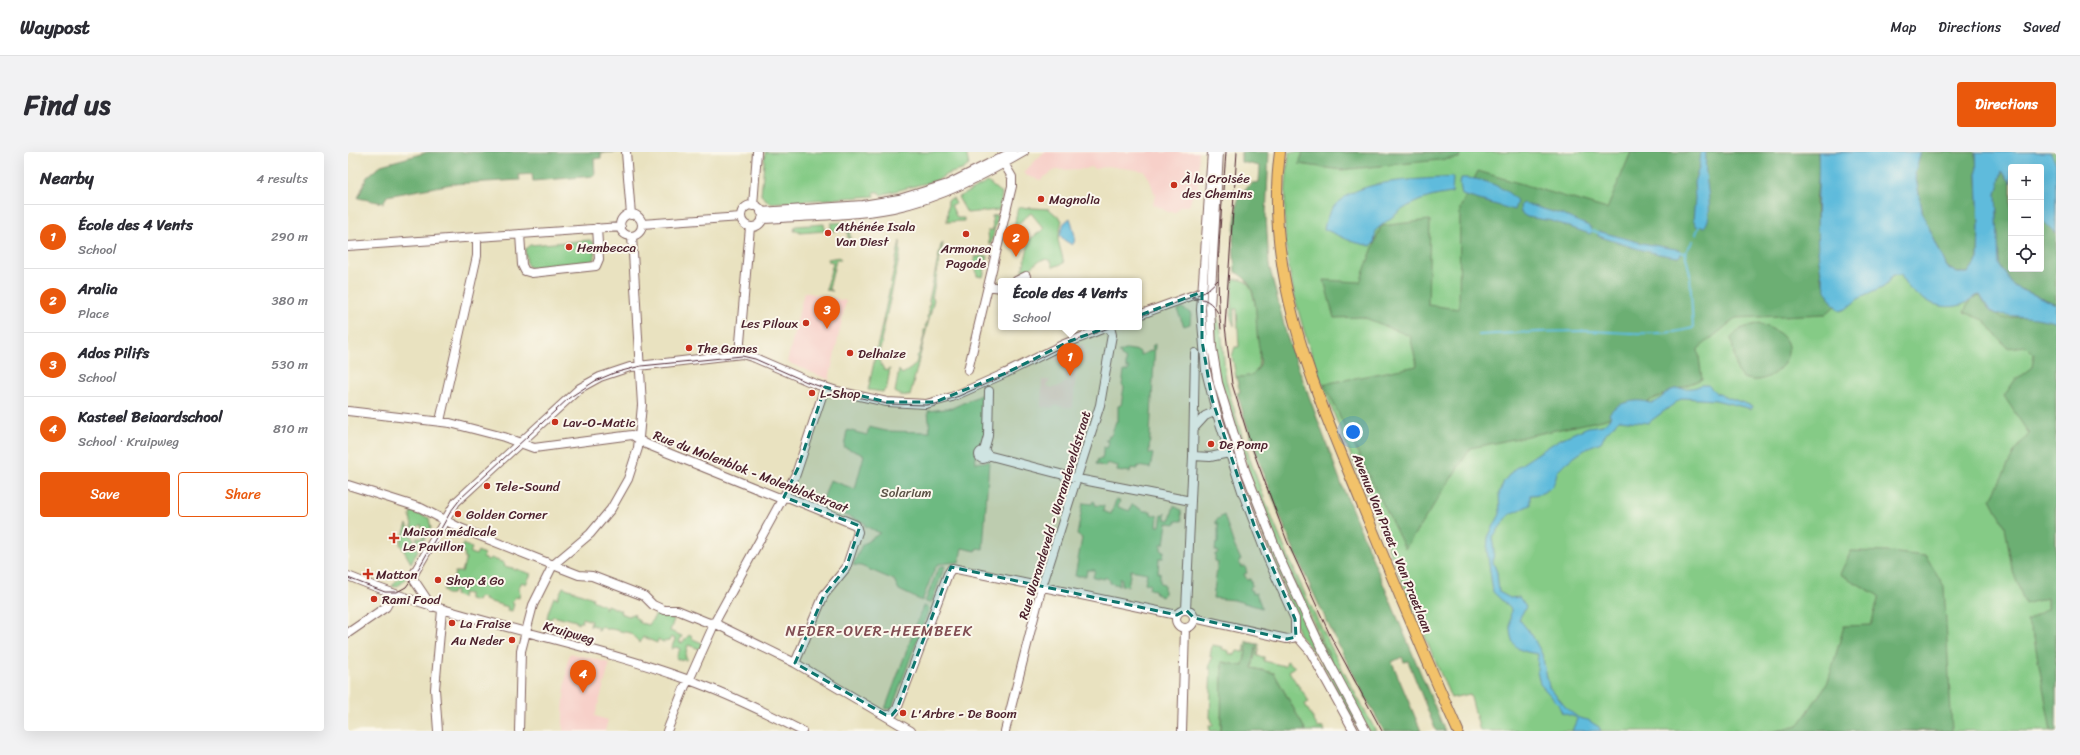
<!DOCTYPE html>
<html lang="en">
<head>
<meta charset="utf-8">
<style>
	:root { --surface:#fff; --page:#f2f2f3; --text:#2b2b33; --muted:#7c7c81; --line:#e1e1e2; --accent:#ea580c }
	body { margin:0; font-family:Sriracha,sans-serif; background:var(--page); color:var(--text) }
	.controls { position:absolute; right:12px; top:12px; display:grid; overflow:hidden; border-radius:4px; box-shadow:0 4px 16px #0002 }
	.controls button { width:36px; height:36px; display:grid; place-items:center; padding:0; border:0; border-bottom:1px solid var(--line); background:var(--surface); color:var(--text); font:20px sans-serif }
	.you { position:absolute; left:1005px; top:280px; width:14px; height:14px; margin:-10px; border:3px solid #fff; border-radius:50%; background:#1a73e8; box-shadow:0 0 0 6px #1a73e833 }
	.badge { display:grid; place-items:center; width:26px; height:26px; border-radius:50%; background:var(--accent); color:#fff; font-size:13px; font-weight:700 }
	.pin { position:absolute; translate:-50% -33px; filter:drop-shadow(0 1px 2px #0008) }
	.pin::after { content:''; position:absolute; top:21px; width:14px; height:12px; background:inherit; clip-path:polygon(0 0,100% 0,50% 100%) }
	.popup { position:absolute; left:650px; top:126px; width:144px; height:52px; box-sizing:border-box; display:grid; place-content:center; border-radius:4px; background:var(--surface); filter:drop-shadow(0 1px 3px #0005); font-size:13px; white-space:nowrap; color:var(--muted) }
	.popup b { font-size:15px; color:var(--text) }
	.popup::after { content:''; position:absolute; left:50%; top:100%; margin-left:-8px; border:8px solid transparent; border-top-color:var(--surface) }
	.list { margin:0; padding:0; list-style:none }
	h2 { display:flex; justify-content:space-between; align-items:center; height:52px; margin:0; padding:0 16px; font-size:17px }
	h2 small { font-size:13px; font-weight:400; color:var(--muted) }
	.list li { display:grid; grid-template-columns:26px 1fr auto; gap:12px; align-items:center; box-sizing:border-box; height:64px; padding:0 16px; border-top:1px solid var(--line) }
	.list b { display:block; font-size:15px; white-space:nowrap }
	.list p { margin:0; font-size:13px; white-space:nowrap; color:var(--muted) }
	.list em { font-size:13px; font-style:normal; color:var(--muted) }
	.actions { display:flex; gap:8px; padding:12px 16px }
	.actions a { flex:1; padding:9px 0; border:1px solid var(--accent); border-radius:4px; text-align:center; font-size:14px; color:var(--accent) }
	.actions .main { background:var(--accent); color:#fff }
	.icon { flex:none; width:22px; height:22px; fill:none; stroke:currentColor; stroke-width:2; stroke-linecap:round; stroke-linejoin:round }
	.map { position:relative; flex:none; width:1708px; height:579px; overflow:hidden; border-radius:4px }
	header { display:flex; align-items:center; gap:24px; box-sizing:border-box; height:56px; padding:0 20px; background:var(--surface); border-bottom:1px solid var(--line) }
	header strong { font-size:19px }
	nav { display:flex; gap:22px; margin-inline-start:auto; font-size:14px }
	.intro { display:flex; align-items:center; justify-content:space-between; box-sizing:border-box; height:96px; padding:0 24px }
	h1 { margin:0; font-size:28px }
	.button { padding:10px 18px; border-radius:4px; background:var(--accent); color:#fff; font-size:14px; font-weight:700 }
	main { display:flex; gap:24px; padding:0 24px }
	aside { flex:1; background:var(--surface); border-radius:4px; box-shadow:0 4px 16px #0002 }
	.map>svg:first-child { display:block }
</style>
</head>
<body>
<header>
<strong>Waypost</strong>
<nav><a>Map</a><a>Directions</a><a>Saved</a></nav>
</header>
<div class="intro"><h1>Find us</h1><a class="button">Directions</a></div>
<main>
<aside>
<h2>Nearby<small>4 results</small></h2>
<ul class="list">
<li><span class="badge">1</span><div><b>École des 4 Vents</b><p>School</p></div><em>290 m</em></li>
<li><span class="badge">2</span><div><b>Aralia</b><p>Place</p></div><em>380 m</em></li>
<li><span class="badge">3</span><div><b>Ados Pilifs</b><p>School</p></div><em>530 m</em></li>
<li><span class="badge">4</span><div><b>Kasteel Beiaardschool</b><p>School · Kruipweg</p></div><em>810 m</em></li>
</ul>
<div class="actions"><a class="main">Save</a><a>Share</a></div>
</aside>
<div class="map">
<svg width="1708" height="579" viewBox="0 0 1708 579">
	<rect width="100%" height="100%" fill="#fbf7ec"/>
	<filter id="ink" filterUnits="userSpaceOnUse"><feTurbulence type="fractalNoise" baseFrequency=".025" numOctaves="2"/><feDisplacementMap in="SourceGraphic" scale="8" xChannelSelector="R" yChannelSelector="G"/><feConvolveMatrix kernelMatrix="1 2 1 2 8 2 1 2 1" color-interpolation-filters="sRGB"/></filter>
	<filter id="wash" filterUnits="userSpaceOnUse"><feTurbulence type="fractalNoise" baseFrequency=".012" numOctaves="4" result="noise"/><feDisplacementMap in="SourceGraphic" scale="16" xChannelSelector="R" yChannelSelector="G"/><feGaussianBlur stdDeviation="0.9" result="paint"/><feColorMatrix in="noise" values="0 0 0 0 0 0 0 0 0 0 0 0 0 0 0 0 0 1.4 0 .05"/><feComposite in="paint" operator="in"/></filter>
	<g filter="url(#wash)">
		<rect width="100%" height="100%" fill="#e9e2c0"/>
		<path fill="#f7d0c9" d="M696,0H851L850,39L845,42L841,54H832L828,60H820L805,52L807,43L801,26L796,19L760,14L747,17L742,15L738,17L707,18L692,28L677,23L676,21L682,14Z
			M456,140L498,149L481,228L439,210Z
			M736,192L735,210L729,209L725,256L707,254L705,256L693,255L694,228H702L698,234L704,236L713,234L720,227L717,225V209L713,211L705,206Z
			M222,501L262,511L247,564L260,568L257,579H215V559L219,512Z"/>
		<path fill="#85cb86" stroke="#687558" fill-rule="evenodd" d="M417,0H618L621,13L614,18L599,22L590,28L532,43L531,40H526L527,44L422,51L413,43Z
			M941,0H1708V579H1132L1122,542L1103,546C1069,467 1036,387 1004,306C978,243 951,179 940,111C934,75 937,37 941,0ZM1663,15H1693V117H1663Z
			M640,30L654,42L651,58L619,61L610,45Z
			M605,46L608,52L603,53L609,66H616V69L599,70L600,48Z
			M670,55L701,57L714,68L710,88L716,111L705,115L703,109C689,102 684,120 673,124L682,87L696,77L683,61L666,75Z
			M650,63L643,92H641L640,78H645L644,64Z
			M501,70L502,87H500L499,78L483,79V71Z
			M476,72L477,79L452,81V79H446L447,74Z
			M242,88L246,91L247,107L244,111L184,117L179,113L177,97L182,93Z
			M552,89V102L533,189L534,191L531,199L533,202L530,207L537,219L542,217L539,235L535,240L520,238Z
			M595,91L584,146L586,147L562,244L552,243L547,240L551,218L554,222C564,216 570,213 569,204L571,202L576,184V178L578,177L577,174L580,169L579,164L581,162L580,154L582,152L581,148L593,93Z
			M640,104L635,125L629,124L626,105Z
			M491,105L493,108H488L481,137L485,139L478,138L485,110L480,109V107Z
			M885,127C891,127 897,128 901,133C909,143 916,211 908,220C903,226 895,225 888,225L884,204L887,195H891L889,157H886V174L883,166Z
			M864,154C877,171 874,209 879,231C884,252 891,274 898,295C931,394 977,488 1028,579H1021L965,474L906,336L869,217Z
			M834,156L843,161L842,172L836,174L829,158Z
			M857,158H859L862,193L894,315L1016,579H1011L968,500L966,501L951,482L931,421L898,339L871,258L862,220Z
			M807,192L801,301L805,302L802,316L790,314L789,317L783,316L782,320L776,319V320L769,319L770,314L759,311L757,315L748,312L750,307H754L756,295L759,296L761,290L757,288L759,289L761,284H763L768,269H770V254L773,253L776,235L774,233L776,219H780L781,216H778V207L773,204V201H770L779,197L791,199L793,203L805,198L804,194Z
			M639,240L638,283L627,298L628,311L641,309L635,397L629,396L628,399L614,396L611,410L590,412L586,418L574,449L551,438L546,428L513,414L505,413L514,393L532,381L517,374V371L473,353L482,328L507,337L516,303L496,295L499,278L519,283L521,275L538,279L582,280L580,259L604,256Z
			M768,348L772,349L770,355L782,359L784,352L796,359H803V362L810,364L809,374H812L814,362L816,363L817,360V367L822,368L826,353L833,359L834,369H828V372L819,371L816,392H813V399H816L815,406H811L810,421H812V431L816,432V442L814,445L808,442L807,438L801,437L802,432L797,431L799,421L783,418L780,434L773,433L774,427L772,426L771,433L762,431V428L757,425L756,427L745,425L747,418H739L738,424H727L734,386L729,383L735,351L744,352L745,349L747,350V353L756,354L755,359L763,362Z
			M63,359L81,366L83,376L72,395L68,386H75L73,372L65,380L62,364Z
			M876,363L886,393L893,408L891,409L893,415L897,414L899,421L896,422L899,428L902,427L904,434L902,436L905,442L908,441L914,456L886,448L865,446L870,410L867,409V402H869L870,399H867L868,391H870V372H868V368Z
			M59,372L70,398L63,411L52,392Z
			M115,392L124,396L122,401L128,403L130,399L136,402L135,406L141,408L143,406L156,411L155,414L165,416L167,419L168,417L183,422L178,432L174,430L170,437L172,439L171,446L167,445L164,451L166,452L164,459L159,458L160,455L136,448L137,446L131,445L129,449L121,447V442L115,441L114,446L107,443L108,439H105L104,442H98L95,437L101,436L97,433L100,434L102,428L105,429L107,420H114L118,406H116L117,401L113,400Z
			M593,414H597L583,451L577,450L589,419Z
			M58,420H62C58,428 53,434 45,435V432Z
			M215,435L245,446L244,448L257,454V457L259,453L273,459L272,461L281,464L284,462L287,463L286,465L290,467L292,471L301,473L309,461L326,467L322,479L334,484L331,490L334,491L341,483L344,485L343,486L354,491L352,497L340,493L337,505L339,506L338,508L335,507L334,509L328,506L332,497L328,495L323,497L327,487L323,485L321,489L315,490L310,487L309,491L295,485L292,491L282,481L263,477H257V476L253,474L251,478L249,477L250,475L244,473L242,475L243,469L235,466L234,470H231L230,472L228,471V469L217,466L216,467L205,464L203,467L199,466C200,459 203,453 206,445L209,447Z
			M575,454L581,456L544,556L537,557Z
			M898,489L900,490L895,514L874,510L873,579H862L861,573H865L863,566H862L863,538L862,537L863,517H861L864,505H862L864,493L875,495L874,497L881,499V502L887,503L889,499L896,500Z
			M909,492H911L909,504L916,505V509L937,514L939,509L947,515L941,519C948,532 955,538 961,550L957,552L970,576L975,575L977,579H958L926,521L904,516Z"/>
		<path fill="#6caf73" stroke="#5b674f" d="M80,0H269L253,1V6L246,7L247,24L185,29L184,22L171,23L172,28L104,32L39,44L35,51L10,46L19,25L33,13Z
			M893,0H921L918,64L921,113L939,185L995,336L1097,579H1088L1060,509L1056,510L1054,505L1044,510L1073,579H1036C976,471 924,360 889,241L892,240L888,225C899,225 908,224 912,212C913,202 910,192 909,181C907,159 911,131 887,120L885,88L890,43L904,31L911,30L912,14L893,10Z
			M955,0H1113L1111,6L993,18L951,12Z
			M1283,0H1470L1471,19L1468,50L1473,126L1487,154L1478,162L1388,166L1350,197L1354,227L1255,268L1123,296L1057,397L976,232L1069,214L1062,184L1015,165L986,166L976,128L1012,130L1033,74L1082,68L1080,153L1111,157L1112,56L1130,19L1259,57Z
			M1573,0H1628L1631,73L1630,107L1620,121H1609L1599,115L1575,63L1567,21Z
			M1654,19L1663,31V117H1693V67L1708,82V152L1665,134L1651,112L1648,42Z
			M1632,144L1653,166L1686,164L1708,169V579H1703L1686,486L1679,469L1699,457V446L1677,452L1664,417L1657,374L1643,347L1667,299L1681,282L1656,244L1667,228L1684,215L1686,202L1678,194L1659,196L1636,168L1616,160L1623,146Z
			M1411,171C1417,174 1425,177 1431,181C1453,197 1432,225 1410,228C1406,229 1400,227 1395,226L1389,218L1383,186L1392,177Z
			M1503,399L1541,400L1578,404L1596,434L1604,579H1427L1450,574L1480,530L1496,474L1523,473L1531,444L1492,422Z
			M900,490L909,492L904,516L926,521L958,579H873L874,510L895,514Z"/>
		<path fill="#5ebbdc" stroke="#546d84" d="M1353,0H1358C1358,7 1357,15 1358,22C1359,35 1366,67 1356,75L1348,74L1345,68L1347,47L1346,30L1351,16Z
			M1470,0H1573L1567,21L1575,63L1599,115L1609,121H1620L1630,107L1631,73L1628,0H1702L1708,11V82L1693,67V15H1663V31L1654,19L1648,42L1651,112L1665,134L1708,152V170L1688,166L1648,162L1642,159L1632,143C1624,144 1620,151 1613,153C1590,160 1561,144 1553,123H1545L1536,135L1510,147L1498,157L1492,159C1458,130 1473,41 1470,0Z
			M1105,25L1104,41C1067,46 1056,55 1028,78L1026,91L1023,94L1005,90L976,77C984,24 1064,29 1105,25Z
			M1113,26C1132,25 1158,35 1169,49L1166,58L1114,43L1112,32Z
			M1175,51L1215,63L1243,75L1244,80L1242,82L1204,69L1179,65L1173,61L1172,53Z
			M722,66L727,84L726,91L724,93L716,88L712,83L716,71Z
			M1250,79L1294,91L1328,97L1332,99L1333,103L1330,105C1302,102 1277,93 1250,84Z
			M1353,233H1360L1368,241L1404,254V257L1367,248L1334,246L1300,271L1271,268L1258,281L1253,290L1241,295L1219,310L1209,320C1208,335 1197,343 1182,343V353L1161,363L1144,386L1146,397L1145,410L1149,420L1151,440L1162,446L1171,445L1178,455L1171,467L1184,483L1194,502L1201,535L1220,558L1231,566L1240,568L1251,575L1253,579H1224L1229,567L1227,565L1214,561L1210,552L1192,532L1189,519L1190,502C1184,501 1176,500 1171,497C1159,490 1162,468 1163,457L1145,440L1139,399L1140,385L1152,362L1151,341L1156,329L1166,317L1212,287L1240,275L1255,273L1263,265L1261,262C1266,252 1283,248 1294,249C1297,249 1300,251 1303,251C1311,251 1316,241 1323,238C1334,234 1343,239 1353,233Z"/>
		<g fill="none" stroke-linecap="round" stroke-linejoin="round">
			<path stroke="#5ebbdc" stroke-width="2" d="M1242,78L1251,81
				M1348,82L1352,72
				M1331,100L1337,101L1345,89
				M1131,183C1166,181 1201,179 1235,179C1272,179 1309,186 1345,176L1342,122L1337,101"/>
		</g>
	</g>
	<g filter="url(#ink)">
		<g fill="none" stroke-linecap="round" stroke-linejoin="round">
			<g stroke="#82635f" stroke-width="10">
				<path id="minor" d="M278,0L283,63
					M864,0L853,158L858,219L868,259L894,339L920,407L947,467V482L962,499L1006,579
					M871,0L862,156L864,195L870,231L897,318L932,407L972,493L1018,579
					M393 64a11 11 0 1 1 22 0a11 11 0 1 1-22 0Z
					M405,54L409,0
					M413,60L515,53L551,47L600,32L664,0
					M272 73a11 11 0 1 1 22 0a11 11 0 1 1-22 0Z
					M414,67C455,64 505,64 545,56C593,46 634,24 676,0
					M294,72L393,65
					M172,82L174,113L177,119L184,121L248,114L251,107L249,76
					M0,94L273,75
					M668,129L678,124
					M640,134L653,136
					M791,163L854,140
					M391,202L402,75
					M620,218L664,34V25L654,8
					M0,259L102,271L156,285L186,296L284,283L298,292L429,345L442,346L508,373L510,380L498,416L476,443L447,511
					M92,269L129,104V85
					M846,276L857,264L868,259
					M631 303a4 4 0 1 1 8 0a4 4 0 1 1-8 0Z
					M636,299L640,284L641,239
					M639,303L735,328L843,349
					M845,304L862,305L881,301
					M0,333L73,356L112,376L195,409L231,423L244,424L296,444L305,453L316,458H329L361,471L368,470
					M0,424C110,470 229,487 341,528C380,542 417,560 454,579
					M84,455L64,425L108,350L232,236L252,225L282,215L394,202L407,206L467,232L489,239L539,250L578,252L604,245L658,221L714,193L759,175
					M838,458L845,304L847,201
					M828 467a9 9 0 1 1 18 0a9 9 0 1 1-18 0Z
					M846,466L939,487L948,485
					M368,470L370,473L447,511L563,579
					M0,481L38,455L45,442
					M538,563H544L549,557L600,422L604,416L829,463
					M90,579L87,537L94,458
					M171,579L173,499L185,453L205,413L242,382L263,357L280,327L290,296L294,253L284,84
					M319,579L337,534L343,524L368,468L448,322L477,235
					M657,579L693,438L752,253L762,194L764,183L762,175
					M834,579L837,476"/>
			</g>
			<g stroke="#82635f" stroke-width="12">
				<path id="major" d="M932,0C915,125 969,242 1015,355C1046,430 1077,505 1110,579"/>
			</g>
			<use href="#minor" stroke="#fff" stroke-width="8"/>
			<use href="#major" stroke="#f2c26a" stroke-width="10"/>
			<path stroke="#4a1f2b" stroke-width="1" d="M889,0L877,174L884,232L903,293L939,389L982,483L1034,579
				M844,146C856,145 864,150 870,161
				M791,165L857,140L870,128
				M873,177C866,118 874,59 878,0
				M0,426L37,440H49L58,435L68,421L103,359L113,346L221,246L247,229L266,221L293,214L394,204L407,207L459,230L488,240L539,252L578,253L588,252L611,244L658,223L715,194L763,175"/>
		</g>
	</g>
	<path fill="#0f766e" fill-opacity="0.2" stroke="#0f766e" stroke-width="3" stroke-dasharray="8 5" stroke-linejoin="round" d="M854,140V189L864,247L906,373L947,467L948,485L939,487L846,466L838,458L829,463L603,415L549,557L544,563H538L447,511L476,443L498,416L512,374L436,345L450,316L477,235L539,250H587L658,221L722,189Z"/>
	<g fill="#c8321e" stroke="#fbf7ec" stroke-width="1.5">
		<circle cx="826" cy="33" r="4"/>
		<circle cx="693" cy="47" r="4"/>
		<circle cx="480" cy="81" r="4"/>
		<circle cx="618" cy="82" r="4"/>
		<circle cx="221" cy="95" r="4"/>
		<circle cx="458" cy="171" r="4"/>
		<circle cx="341" cy="196" r="4"/>
		<circle cx="502" cy="201" r="4"/>
		<circle cx="464" cy="241" r="4"/>
		<circle cx="207" cy="270" r="4"/>
		<circle cx="863" cy="292" r="4"/>
		<circle cx="139" cy="334" r="4"/>
		<circle cx="110" cy="362" r="4"/>
		<path d="M44 380h4v4h4v4h-4v4h-4v-4h-4v-4h4z"/>
		<path d="M18 416h4v4h4v4h-4v4h-4v-4h-4v-4h4z"/>
		<circle cx="90" cy="428" r="4"/>
		<circle cx="26" cy="447" r="4"/>
		<circle cx="104" cy="471" r="4"/>
		<circle cx="164" cy="488" r="4"/>
		<circle cx="555" cy="561" r="4"/>
	</g>
	<g text-anchor="middle" stroke-width="4" stroke-linejoin="round" paint-order="stroke">
		<g font-size="13" fill="#4a1f2b" stroke="#fbf7ec" text-anchor="start">
			<text x="834" y="31">À la Croisée<tspan x="834" dy="15">des Chemins</tspan></text>
			<text x="701" y="52">Magnolia</text>
			<text x="488" y="79">Athénée Isala<tspan x="488" dy="15">Van Diest</tspan></text>
			<text x="229" y="100">Hembecca</text>
			<text x="618" y="101" text-anchor="middle">Armonea<tspan x="618" dy="15">Pagode</tspan></text>
			<text x="450" y="176" text-anchor="end">Les Piloux</text>
			<text x="349" y="201">The Games</text>
			<text x="510" y="206">Delhaize</text>
			<text x="472" y="246">L-Shop</text>
			<text x="215" y="275">Lav-O-Matic</text>
			<text x="871" y="297">De Pomp</text>
			<text x="147" y="339">Tele-Sound</text>
			<text x="118" y="367">Golden Corner</text>
			<text x="55" y="384">Maison médicale<tspan x="55" dy="15">Le Pavillon</tspan></text>
			<text x="28" y="427">Matton</text>
			<text x="98" y="433">Shop &amp; Go</text>
			<text x="34" y="452">Rami Food</text>
			<text x="112" y="476">La Fraise</text>
			<text x="156" y="493" text-anchor="end">Au Neder</text>
			<text x="563" y="566">L'Arbre - De Boom</text>
		</g>
		<g font-size="13" fill="#4a1f2b" stroke="#fbf7ec">
			<text transform="translate(403 319) rotate(21)" y="5">Rue du Molenblok - Molenblokstraat</text>
			<text transform="translate(706 363) rotate(-73)" y="5">Rue Warandeveld - Warandeveldstraat</text>
			<text transform="translate(1045 391) rotate(68)" y="5">Avenue Van Praet - Van Praetlaan</text>
			<text transform="translate(221 480) rotate(16)" y="5">Kruipweg</text>
		</g>
		<g font-size="13" fill="#5c5346" stroke="#fbf7ec">
			<text x="558" y="345">Solarium</text>
		</g>
		<g font-size="15" letter-spacing="1" fill="#824e53" stroke="#fbf7ec">
			<text x="531" y="484">NEDER-OVER-HEEMBEEK</text>
		</g>
	</g>
</svg>
<div class="controls">
<button>+</button>
<button>−</button>
<button><svg class="icon" aria-label="locate" viewBox="0 0 24 24"><circle cx="12" cy="12" r="6"/><path d="M12 2v4M12 18v4M2 12h4M18 12h4"/></svg></button>
</div>
<div class="you"></div>
<div class="pin badge" style="left:722px;top:224px">1</div>
<div class="popup"><b>École des 4 Vents</b>School</div>
<div class="pin badge" style="left:668px;top:105px">2</div>
<div class="pin badge" style="left:479px;top:177px">3</div>
<div class="pin badge" style="left:235px;top:541px">4</div>
</div>
</main>
</body>
</html>
